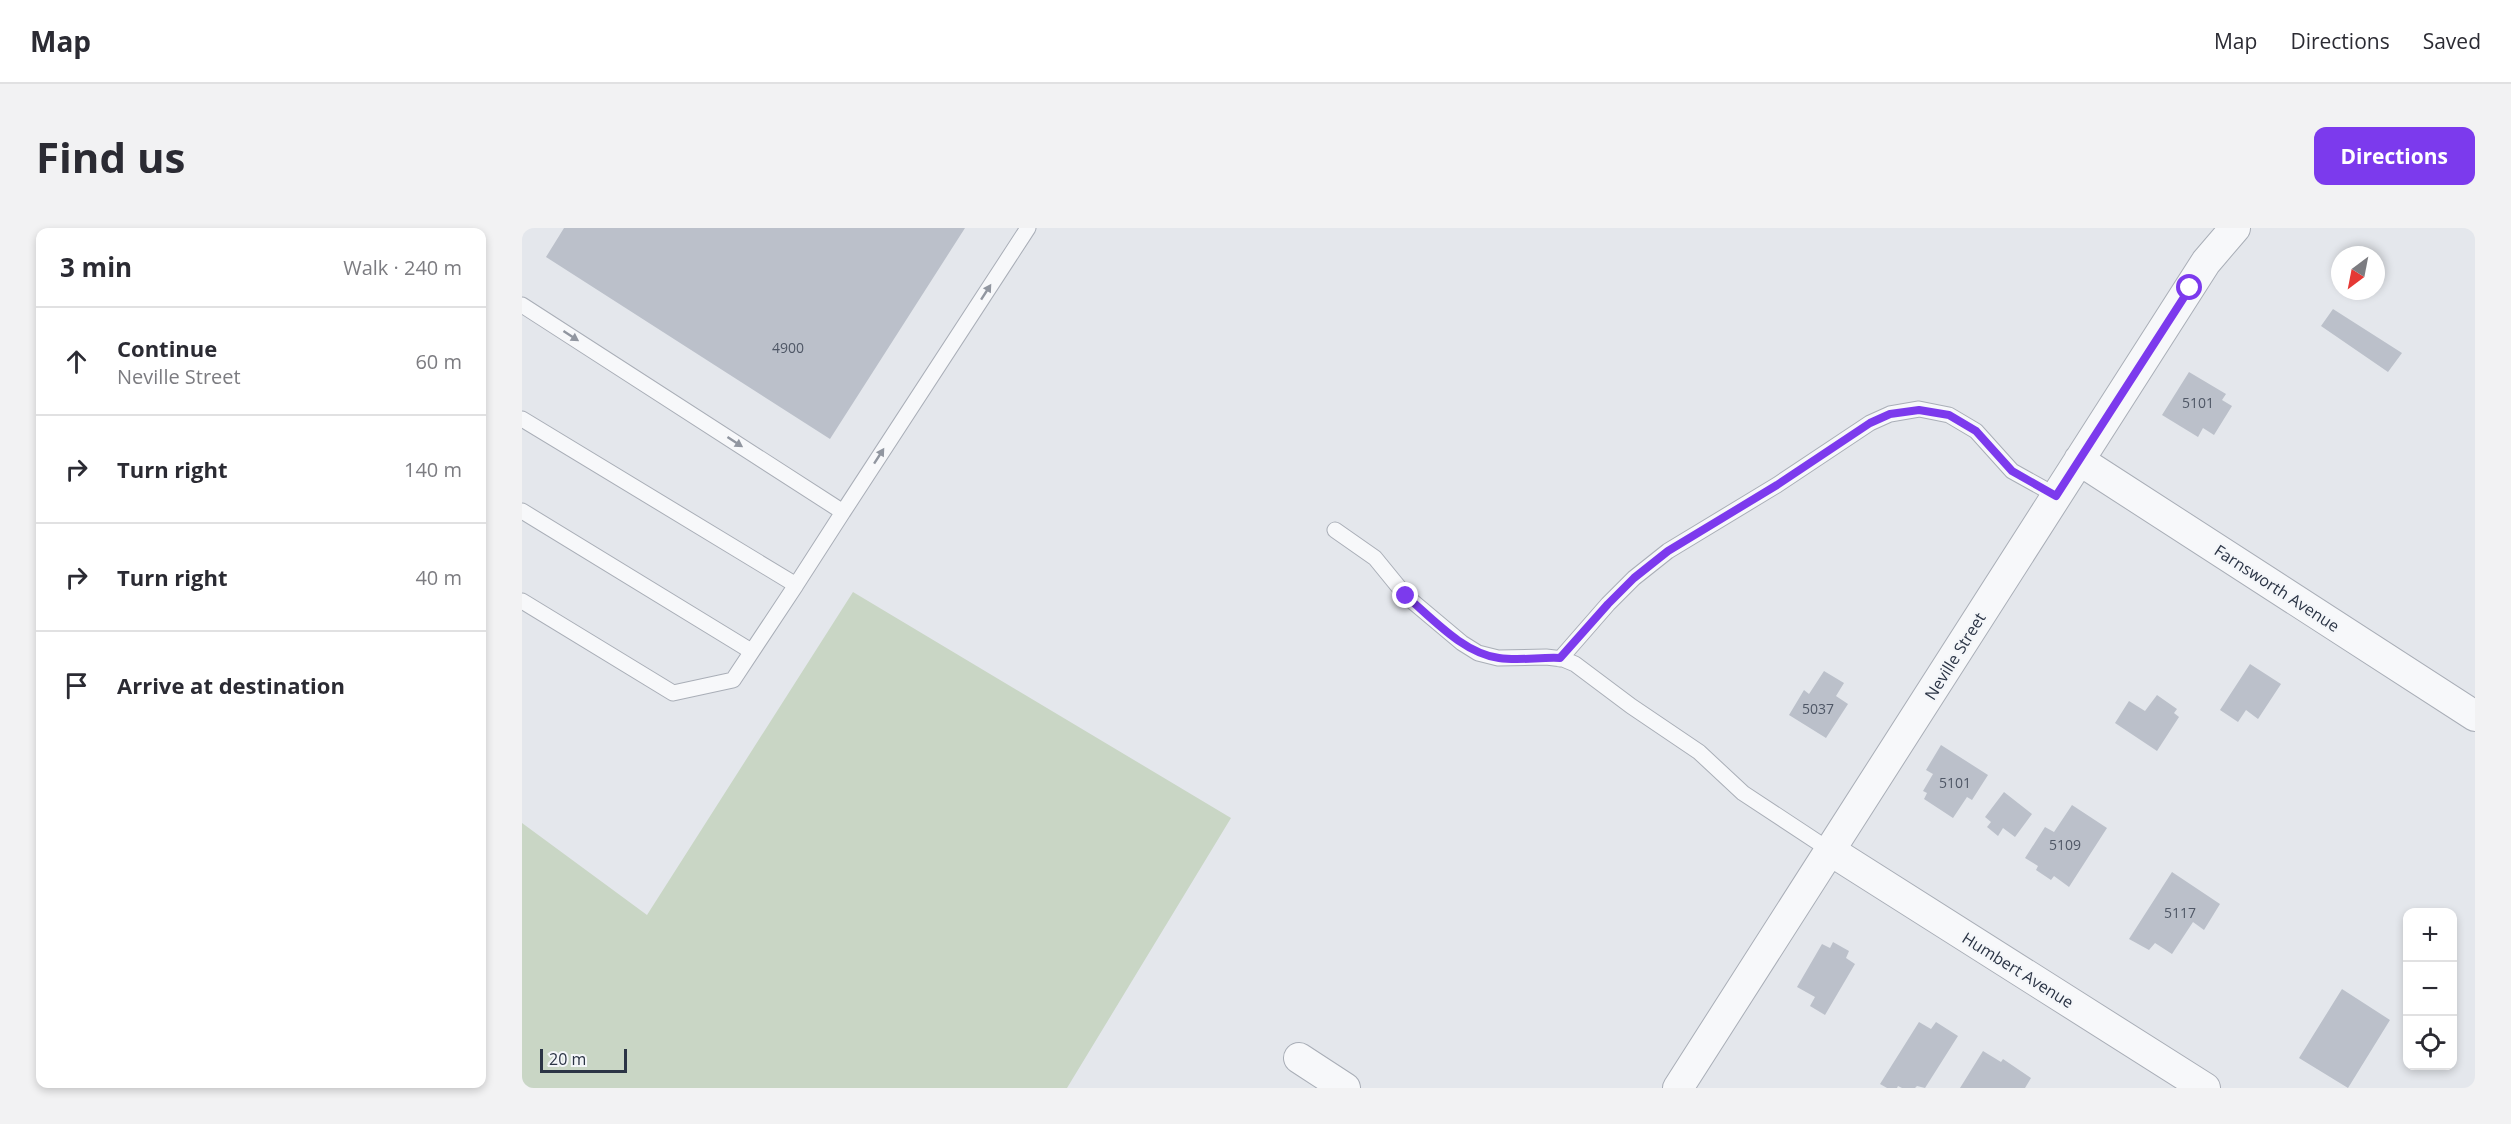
<!DOCTYPE html>
<html lang="en">
<head>
<meta charset="utf-8">
<style>
	:root { --surface:#fff; --page:#f2f2f3; --text:#2b2b33; --muted:#7c7c81; --line:#e1e1e2; --accent:#7c3aed }
	body { margin:0; font-family:"Open Sans",sans-serif; background:var(--page); color:var(--text) }
	.controls { position:absolute; right:18px; bottom:18px; display:grid; overflow:hidden; border-radius:12px; box-shadow:0 3px 9px #0003 }
	.controls button { width:54px; height:54px; display:grid; place-items:center; padding:0; border:0; border-bottom:2px solid var(--line); background:var(--surface); color:var(--text); font:30px sans-serif }
	.compass { position:absolute; left:1809px; top:18px; width:54px; height:54px; border-radius:50%; background:var(--surface); box-shadow:0 3px 9px #0003; rotate:212deg }
	.scale { position:absolute; left:18px; bottom:15px; width:87px; box-sizing:border-box; padding-left:6px; border:3px solid #2b3445; border-top:0; font-size:16px; line-height:21px; white-space:nowrap; color:#2b3445; -webkit-text-stroke:4px #f4f6f9; paint-order:stroke }
	.stop { position:absolute; width:18px; height:18px; margin:-14px; border:4px solid #7c3aed; border-radius:50%; background:#fff }
	.stop.end { background:#7c3aed; border-color:#fff; box-shadow:0 2px 6px #0008 }
	.list { margin:0; padding:0; list-style:none }
	h2 { display:flex; justify-content:space-between; align-items:center; height:78px; margin:0; padding:0 24px; font-size:26px }
	h2 small { font-size:20px; font-weight:400; color:var(--muted) }
	.list li { display:grid; grid-template-columns:39px 1fr auto; gap:18px; align-items:center; box-sizing:border-box; height:108px; padding:0 24px; border-top:2px solid var(--line) }
	.list b { display:block; font-size:22px; white-space:nowrap }
	.list p { margin:0; font-size:20px; white-space:nowrap; color:var(--muted) }
	.list em { font-size:20px; font-style:normal; color:var(--muted) }
	.icon { flex:none; width:33px; height:33px; fill:none; stroke:currentColor; stroke-width:2; stroke-linecap:round; stroke-linejoin:round }
	.map { position:relative; flex:none; width:1953px; height:860px; overflow:hidden; border-radius:12px }
	header { display:flex; align-items:center; gap:36px; box-sizing:border-box; height:84px; padding:0 30px; background:var(--surface); border-bottom:2px solid var(--line) }
	header strong { font-size:28px }
	nav { display:flex; gap:33px; margin-inline-start:auto; font-size:21px }
	.intro { display:flex; align-items:center; justify-content:space-between; box-sizing:border-box; height:144px; padding:0 36px }
	h1 { margin:0; font-size:42px }
	.button { padding:15px 27px; border-radius:12px; background:var(--accent); color:#fff; font-size:21px; font-weight:700 }
	main { display:flex; gap:36px; padding:0 36px }
	aside { flex:1; background:var(--surface); border-radius:12px; box-shadow:0 3px 9px #0003 }
	.map>svg:first-child { display:block }
</style>
</head>
<body>
<header>
<strong>Map</strong>
<nav><a>Map</a><a>Directions</a><a>Saved</a></nav>
</header>
<div class="intro"><h1>Find us</h1><a class="button">Directions</a></div>
<main>
<aside>
<h2>3 min<small>Walk · 240 m</small></h2>
<ul class="list">
<li><svg class="icon" aria-label="ahead" viewBox="0 0 24 24"><path d="M12 20V5M6 11l6-6 6 6"/></svg><div><b>Continue</b><p>Neville Street</p></div><em>60 m</em></li>
<li><svg class="icon" aria-label="right" viewBox="0 0 24 24"><path d="M7 20v-9h11M14 6l5 5-5 5"/></svg><div><b>Turn right</b></div><em>140 m</em></li>
<li><svg class="icon" aria-label="right" viewBox="0 0 24 24"><path d="M7 20v-9h11M14 6l5 5-5 5"/></svg><div><b>Turn right</b></div><em>40 m</em></li>
<li><svg class="icon" aria-label="arrive" viewBox="0 0 24 24"><path d="M6 21V4h12l-3 4 3 4H6"/></svg><div><b>Arrive at destination</b></div></li>
</ul>
</aside>
<div class="map">
<svg width="1953" height="860" viewBox="0 0 1953 860">
	<rect width="100%" height="100%" fill="#e4e7ec"/>
	<path fill="#c9d6c5" d="M331,364L709,590L545,860H0V595L125,687Z"/>
	<path fill="#bbc0ca" d="M42,0H443L308,211L24,29Z
		M1811,81L1880,125L1866,144L1799,98Z
		M1667,144L1704,166L1700,172L1710,178L1692,207L1681,200L1676,209L1640,187Z
		M1728,436L1759,456L1736,491L1724,482L1716,494L1698,482Z
		M1302,443L1322,455L1314,468L1326,476L1304,510L1267,487L1282,462L1287,466Z
		M1635,467L1655,481L1652,485L1657,489L1635,523L1593,495L1607,473L1623,483Z
		M1419,517L1466,547L1450,572L1445,569L1431,590L1402,571L1405,565L1401,563L1411,546L1404,542Z
		M1482,564L1510,586L1493,609L1481,600L1476,608L1465,599L1469,594L1463,589Z
		M1550,577L1585,600L1547,659L1532,648L1529,652L1514,642L1516,638L1503,630L1523,599L1532,604Z
		M1650,644L1698,676L1682,702L1671,694L1650,726L1633,715L1627,722L1607,711Z
		M1311,714L1327,723L1324,730L1333,736L1303,787L1288,778L1293,769L1275,759L1300,716L1308,720Z
		M1820,761L1868,792L1826,860L1777,830Z
		M1397,794L1409,801L1414,794L1436,808L1403,860L1395,858L1393,860H1380L1376,858L1375,860H1365L1358,856Z
		M1461,823L1479,834L1481,831L1509,850L1503,860H1438Z"/>
	<g fill="none" stroke-linecap="round" stroke-linejoin="round">
		<g stroke="#a9aeb7" stroke-width="17">
			<path id="service" d="M0,77L321,284L506,0
				M0,191L274,357L321,284
				M0,283L229,423
				M813,302L853,330L884,368L940,415L956,425L976,430L1024,429L1041,431L1053,436L1109,478L1177,524L1221,565L1309,623
				M0,373L151,465L211,452L274,357
				M1038,431L1086,376L1112,350L1146,323L1255,257L1348,195L1368,186L1397,181L1427,187L1454,203L1490,243L1535,268"/>
		</g>
		<g stroke="#a9aeb7" stroke-width="32">
			<path id="minor" d="M1557,232L1953,488
				M1309,623L1683,860
				M777,830L823,860
				M1156,860L1684,34L1713,0"/>
		</g>
		<use href="#service" stroke="#f7f8fa" stroke-width="15"/>
		<use href="#minor" stroke="#f7f8fa" stroke-width="30"/>
	</g>
	<defs><path id="oneway-solid" d="M-6-.8H1V-3.2L6.5 0L1 3.2V.8H-6Z" transform="scale(1.5)"/></defs>
	<g fill="#9196a0">
		<use href="#oneway-solid" transform="translate(464 64) rotate(-57)"/>
		<use href="#oneway-solid" transform="translate(49 108) rotate(33)"/>
		<use href="#oneway-solid" transform="translate(213 214) rotate(33)"/>
		<use href="#oneway-solid" transform="translate(357 228) rotate(-57)"/>
	</g>
	<g fill="none" stroke-linecap="round" stroke-linejoin="round">
		<path stroke="#7c3aed" stroke-width="8" d="M884,368C911,391 941,425 977,430C997,433 1018,429 1038,430L1086,376L1112,350L1146,323L1255,257L1348,195L1368,186L1397,182L1427,187L1454,203L1490,243L1534,268L1668,60"/>
	</g>
	<g text-anchor="middle" stroke-width="4.5" stroke-linejoin="round" paint-order="stroke">
		<g font-size="14" fill="#4f5766">
			<text x="266" y="125">4900</text>
			<text x="1676" y="180">5101</text>
			<text x="1296" y="486">5037</text>
			<text x="1433" y="560">5101</text>
			<text x="1543" y="622">5109</text>
			<text x="1658" y="690">5117</text>
		</g>
		<g font-size="16" fill="#2b3445" stroke="#f4f6f9">
			<text transform="translate(1755 360) rotate(33)" y="6">Farnsworth Avenue</text>
			<text transform="translate(1433 428) rotate(-58)" y="6">Neville Street</text>
			<text transform="translate(1496 742) rotate(32)" y="6">Humbert Avenue</text>
		</g>
	</g>
</svg>
<div class="controls">
<button>+</button>
<button>−</button>
<button><svg class="icon" aria-label="locate" viewBox="0 0 24 24"><circle cx="12" cy="12" r="6"/><path d="M12 2v4M12 18v4M2 12h4M18 12h4"/></svg></button>
</div>
<svg class="compass" viewBox="-18 -18 36 36"><path d="M0-13l5 13h-10z" fill="#e53935"/><path d="M0 13l5-13h-10z" fill="#7c7c81"/></svg>
<div class="scale">20 m</div>
<div class="stop" style="left:1668px;top:60px"></div>
<div class="stop end" style="left:884px;top:368px"></div>
</div>
</main>
</body>
</html>
